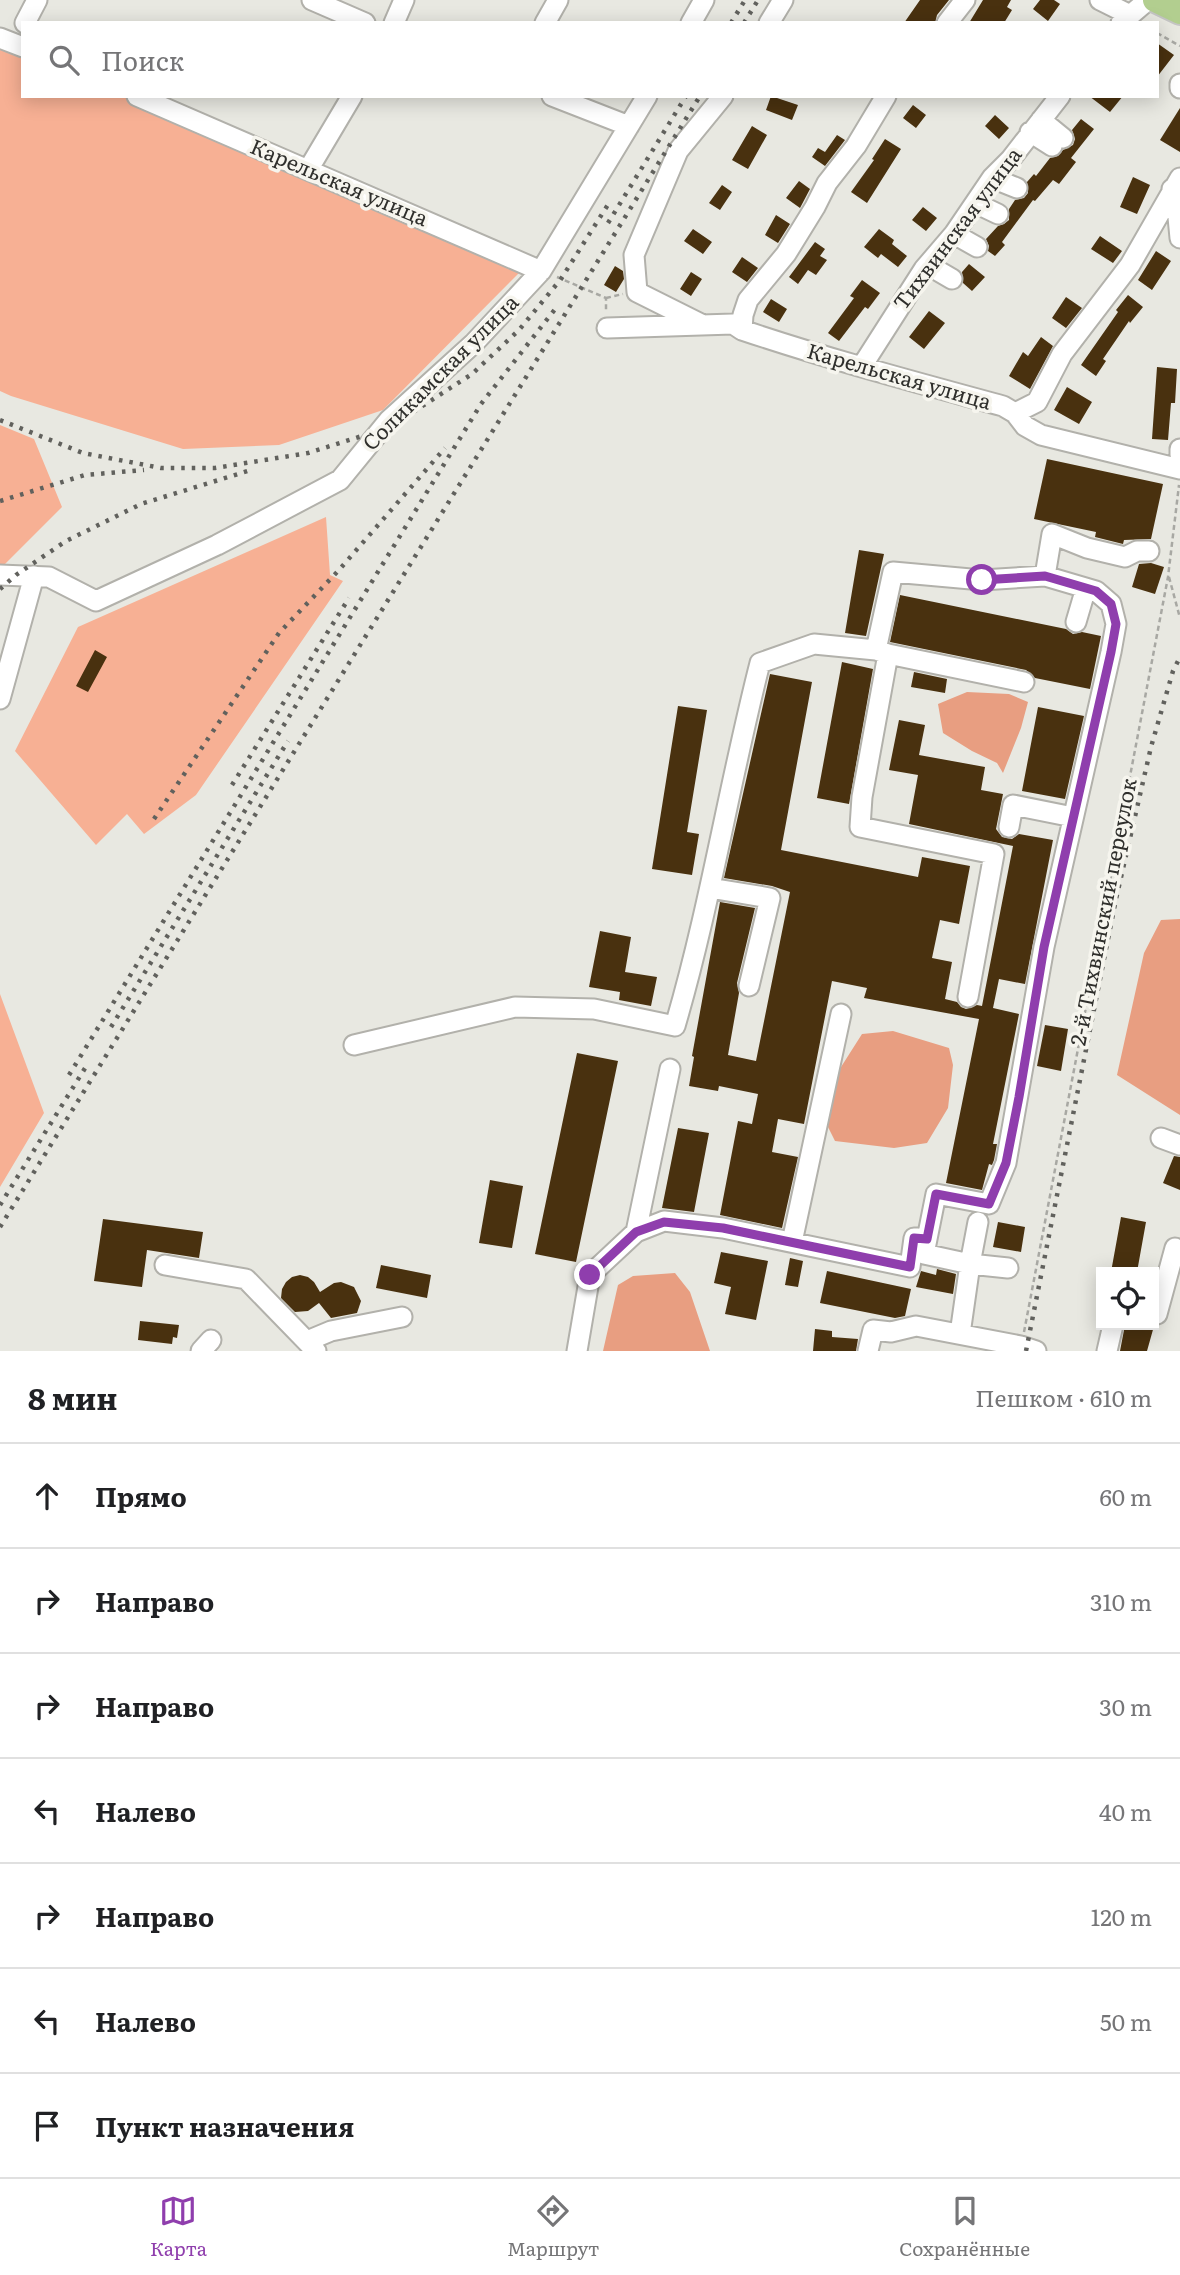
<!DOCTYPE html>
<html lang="ru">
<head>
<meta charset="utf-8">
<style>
	:root { --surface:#fff; --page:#f6f6f6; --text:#202124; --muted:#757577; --line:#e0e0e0; --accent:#8f3ead }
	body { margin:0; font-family:Literata,serif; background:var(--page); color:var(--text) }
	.controls { position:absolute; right:21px; bottom:21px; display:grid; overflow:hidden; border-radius:0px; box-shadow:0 4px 18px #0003 }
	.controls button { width:63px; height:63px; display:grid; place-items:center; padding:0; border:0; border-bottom:2px solid var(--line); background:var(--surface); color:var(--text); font:35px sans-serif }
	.stop { position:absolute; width:21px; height:21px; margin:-16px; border:5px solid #8f3ead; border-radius:50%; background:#fff }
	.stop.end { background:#8f3ead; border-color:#fff; box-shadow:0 2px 7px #0008 }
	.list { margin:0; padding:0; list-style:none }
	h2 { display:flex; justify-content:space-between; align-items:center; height:91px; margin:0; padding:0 28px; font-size:30px }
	h2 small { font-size:23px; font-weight:400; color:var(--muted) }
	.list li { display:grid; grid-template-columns:46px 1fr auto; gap:21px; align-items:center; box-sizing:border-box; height:105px; padding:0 28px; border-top:2px solid var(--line) }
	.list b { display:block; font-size:26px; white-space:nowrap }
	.list em { font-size:23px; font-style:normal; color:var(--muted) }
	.icon { flex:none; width:38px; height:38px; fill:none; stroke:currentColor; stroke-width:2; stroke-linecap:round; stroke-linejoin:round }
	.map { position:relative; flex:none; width:1180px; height:1351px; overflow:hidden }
	.search { position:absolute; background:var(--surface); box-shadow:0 4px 18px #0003; left:21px; right:21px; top:21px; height:77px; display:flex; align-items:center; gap:18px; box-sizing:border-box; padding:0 24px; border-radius:0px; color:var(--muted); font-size:26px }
	.sheet { height:826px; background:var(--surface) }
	nav { display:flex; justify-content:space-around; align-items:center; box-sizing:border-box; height:98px; border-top:2px solid var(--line); background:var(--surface); font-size:19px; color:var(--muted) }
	nav a { display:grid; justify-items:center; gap:4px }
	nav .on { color:var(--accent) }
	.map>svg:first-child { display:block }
</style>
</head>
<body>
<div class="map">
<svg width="1180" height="1351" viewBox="0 0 1180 1351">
	<rect width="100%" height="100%" fill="#e8e8e1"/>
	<path fill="#f7b094" d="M0,43L23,53V96H124L525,267L383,410L279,445L183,449L11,396L0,391Z
		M0,425L34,439L62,507L0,569Z
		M326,517L330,575L343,581L196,795L144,834L127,814L96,845L15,751L78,627Z
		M0,994L44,1113L0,1187Z"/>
	<path fill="#e89e81" d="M967,692L1009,694L1028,702L1021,728L1003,773L997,763L972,751L943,733L938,704Z
		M1180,919V1115L1117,1075L1144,953L1161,920Z
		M893,1031L949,1048L953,1065L948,1108L927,1143L894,1148L835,1141L825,1121L834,1078L862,1034Z
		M675,1273L690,1292L710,1351H603L618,1285L633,1276Z"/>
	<path fill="#49310f" d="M920,0H949L937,15L935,23H904Z
		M983,0H1011L1007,7L1012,10L1004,23H969Z
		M1040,0H1054L1060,4L1048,21L1033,9Z
		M1157,43L1174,55L1157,77Z
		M771,96L798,105L792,120L766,110Z
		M1089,96H1123L1110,112Z
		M913,105L926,115L916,128L903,118Z
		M1180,108V152L1160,140Z
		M995,115L1009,128L999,139L985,126Z
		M1081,119L1094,129L1071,158L1076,162L1059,184L1053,180L1035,201L1033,200L1002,242L1005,245L995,256L988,251L989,246L986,239L998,226L1004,224L1009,220V209L1015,200L1024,198L1028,193L1027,182L1034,174L1036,176L1050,158L1058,156L1063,150L1073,145L1075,139L1072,130Z
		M752,126L767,135L748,169L732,160Z
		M837,135L845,140L825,166L812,157L818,148L825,152Z
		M885,139L901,149L867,203L851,192L874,160L872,159Z
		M1133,177L1150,185L1137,214L1120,207Z
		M799,181L810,189L800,208L786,198Z
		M722,185L732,192L720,210L709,203Z
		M923,207L937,218L926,231L912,220Z
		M776,215L790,224L778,243L765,235Z
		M693,229L712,242L703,254L684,241Z
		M879,229L894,240L892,244L907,256L898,267L881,254L878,258L864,247Z
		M1100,236L1122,251L1113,263L1091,249Z
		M815,242L825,249L820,256L827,260L816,275L808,270L798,284L789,277Z
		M1156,251L1171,261L1152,290L1138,280Z
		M742,257L758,268L747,282L732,272Z
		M969,264L985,277L972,291L963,283L962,272Z
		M615,266L623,271L624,279L616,292L604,285Z
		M691,272L702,279L691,296L680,289Z
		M862,280L880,293L868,309L865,307L839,341L828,333L854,298L850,296Z
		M1128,295L1143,307L1130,323L1129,321L1103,359L1106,361L1096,376L1081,365L1118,312L1116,310Z
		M1066,297L1082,308L1066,328L1052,318Z
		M771,299L787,309L779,322L763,312Z
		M929,311L945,323L924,349L909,337Z
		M1041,337L1053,346L1030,389L1009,376L1023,352L1028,356Z
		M1157,367L1177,369L1175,403H1171L1168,440L1152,439Z
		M1067,387L1092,402L1079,424L1054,410Z
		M1047,459L1163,484L1151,539L1124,540L1123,544L1095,537L1096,532L1034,519Z
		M859,550L884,554L866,636L845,633Z
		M1151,563L1164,567L1155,594L1132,587L1139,564Z
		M900,595L1066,629L1073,634L1082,632L1101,636L1090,689L1035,678L1026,670L890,642Z
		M95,650L107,657L88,692L76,686Z
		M842,662L873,669L849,804L817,798Z
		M914,672L947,679L945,693L911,687Z
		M770,674L812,682L781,850L918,877L922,857L970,866L959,924L940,920L932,958L952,962L945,999L957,1002L961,1007L966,1009L977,1005L982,1006L1013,846L909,824L918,775L889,770L899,720L925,725L919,755L985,767L981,790L1003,794L996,829L1002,837L1012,839L1019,834L1053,840L1025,984L999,979L993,1008L1019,1014L993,1144H997L994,1160L992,1165L989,1164L982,1190L946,1183L979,1019L864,998L867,988L832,981L804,1124L778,1119L772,1152L798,1157L782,1228L720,1215L738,1121L752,1124L758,1094L719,1086L718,1091L689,1086L694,1057L692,1056L720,902L755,908L737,983L739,993L728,1055L756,1061L790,892L772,886L724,878Z
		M678,706L707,710L687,832L699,834L692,875L652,869Z
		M1038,707L1084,716L1065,799L1022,791Z
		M600,931L631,937L625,972L657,977L651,1006L619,1000L620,992L589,987Z
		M1045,1025L1068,1029L1061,1071L1037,1066Z
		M577,1053L618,1061L576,1262L535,1254Z
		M678,1128L709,1133L694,1212L662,1208Z
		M1174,1156L1180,1157V1190L1163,1183Z
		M490,1180L523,1186L512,1248L479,1243Z
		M1121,1217L1146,1222L1137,1272H1111Z
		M103,1219L203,1232L199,1258L147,1250L142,1287L94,1281Z
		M998,1222L1025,1227L1021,1252L993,1247Z
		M721,1252L768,1261L756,1320L725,1314L731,1287L714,1283Z
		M790,1258L803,1261L798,1287L785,1285Z
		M381,1265L431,1275L427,1298L376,1288Z
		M937,1269L956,1274L953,1294L916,1287L921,1271L936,1275Z
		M827,1271L911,1289L905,1316L895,1318L820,1303Z
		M300,1275L308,1277L314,1282L320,1292L334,1283L341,1282L354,1287L361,1301L357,1313L331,1318L319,1303L308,1311L295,1312L281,1298L282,1289L286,1282L292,1277Z
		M140,1321L179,1325L177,1338L173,1337L172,1344L138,1340Z
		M1125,1325L1154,1326L1147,1351H1120Z
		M815,1329L832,1331V1337L858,1339L856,1351H813Z"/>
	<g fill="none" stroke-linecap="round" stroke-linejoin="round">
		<g stroke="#b2b1ab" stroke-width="23">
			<path id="minor" d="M312,0L365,23
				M1100,0L1130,15
				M25,23L37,0
				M394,23L404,0
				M545,23L558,0
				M691,23L704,0
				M769,23L783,0
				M947,23L965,0
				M1121,23L1148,0
				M0,38L23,47
				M1180,84V88
				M137,96L541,271
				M552,96L629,126
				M1041,120L1063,138
				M1030,132L1052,146
				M308,170L352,96
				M992,178L1017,188
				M1172,189L1178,217L1180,238
				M975,203L998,214
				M954,234L977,247
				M928,265L952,279
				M701,324L637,292L634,255L678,151L723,96
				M607,328L733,324L742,330C828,359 915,382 1003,406L1015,413L1025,426L1041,435L1180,469
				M742,330L743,315L748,300L786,254L815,207L827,183L856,146L886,96
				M862,366L924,269L954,234L992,178L1010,160L1060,96
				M1015,413L1037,402L1062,354L1130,265L1180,178
				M1180,449V455
				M0,575L49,577L96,601L217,545L340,480L389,420L474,343L541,271L647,96
				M1045,576L1052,534L1087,548L1125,557L1137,551H1149
				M1076,622L1086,588
				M876,650L888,654L862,797L860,827L994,854L968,997
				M888,654L1024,682
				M0,699L34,576
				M1009,827L1013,805L1073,817
				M710,888L770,898L749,986
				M354,1045L515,1007L594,1009L675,1026C710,907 729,784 760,663L814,644L876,650L893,572L982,580L1045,576L1096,591L1111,604L1116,624L1111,652L1044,947L1006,1163L989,1204L936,1194L924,1254L970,1264L978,1222
				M1161,1138L1180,1145
				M636,1232L664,1221L723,1228L910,1267L914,1238H918
				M792,1242L841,1014
				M165,1265L246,1279L316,1351
				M1154,1313L1157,1314L1175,1248
				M960,1334L970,1264L1008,1268
				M307,1341L331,1331L402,1317
				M201,1351L211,1340
				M577,1351L590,1275L636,1232L670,1069
				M868,1351L873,1330L891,1332L916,1326L1021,1346L1036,1351
				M1107,1351L1113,1325"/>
		</g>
		<g stroke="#c5c5c4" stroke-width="28">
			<path id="major" d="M1155,0L1180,12"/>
		</g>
		<path stroke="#a8a8a3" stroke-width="2.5" stroke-dasharray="5 3.5" stroke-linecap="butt" d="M1157,33L1180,46
			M557,277L606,298V312
			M606,298L623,294
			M1169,577L1180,618
			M1024,1332L1168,577L1179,485"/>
		<use href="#minor" stroke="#fff" stroke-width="19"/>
		<use href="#major" stroke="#b2ce8f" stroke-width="24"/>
		<path stroke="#61615d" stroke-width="4.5" stroke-dasharray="3.5 7" stroke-linecap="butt" d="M731,23L745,0
			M744,23L758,0
			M608,223L686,96
			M0,420L83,453L161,468H215L308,453L381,430L410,414L472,374L519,330L561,279L609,203
			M0,501L85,475L144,470
			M0,589L16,575L66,541L141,504L251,470
			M232,785L349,598
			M154,819L279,633L339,570L445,448
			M111,1027L288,741
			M69,1075L481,404L556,308
			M0,1205L87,1065
			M0,1227L700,96
			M1026,1351L1116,899L1151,747L1173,671L1180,657"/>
	</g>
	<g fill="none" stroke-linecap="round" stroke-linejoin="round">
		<path stroke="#8f3ead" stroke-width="9" d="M590,1275L636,1232L664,1222L723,1228L910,1267L914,1238L927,1239L936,1194L989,1204L1006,1163L1019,1097L1044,947L1111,652L1116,624L1111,604L1096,591L1045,576L982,580"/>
	</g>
	<g text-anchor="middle" stroke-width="7" stroke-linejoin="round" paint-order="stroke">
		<g font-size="21" fill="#2f2f2c" stroke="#f6f5ee">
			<text transform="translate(339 183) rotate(23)" y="7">Карельская улица</text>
			<text transform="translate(958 229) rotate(-53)" y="7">Тихвинская улица</text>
			<text transform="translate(441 373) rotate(-45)" y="7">Соликамская улица</text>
			<text transform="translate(899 377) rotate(16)" y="7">Карельская улица</text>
			<text transform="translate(1104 912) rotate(-79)" y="7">2-й Тихвинский переулок</text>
		</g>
	</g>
</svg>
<div class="controls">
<button><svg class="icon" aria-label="locate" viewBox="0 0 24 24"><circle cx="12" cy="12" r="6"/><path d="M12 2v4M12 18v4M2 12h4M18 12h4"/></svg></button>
</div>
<div class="stop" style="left:982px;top:580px"></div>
<div class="stop end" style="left:590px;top:1275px"></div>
<div class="search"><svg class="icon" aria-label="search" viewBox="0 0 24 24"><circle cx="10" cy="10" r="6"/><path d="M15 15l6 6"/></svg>Поиск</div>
</div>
<section class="sheet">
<h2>8 мин<small>Пешком · 610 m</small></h2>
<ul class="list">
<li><svg class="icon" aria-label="ahead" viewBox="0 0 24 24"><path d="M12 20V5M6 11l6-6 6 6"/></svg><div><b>Прямо</b></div><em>60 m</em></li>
<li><svg class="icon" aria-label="right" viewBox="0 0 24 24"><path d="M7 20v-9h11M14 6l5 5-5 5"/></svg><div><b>Направо</b></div><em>310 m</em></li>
<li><svg class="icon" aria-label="right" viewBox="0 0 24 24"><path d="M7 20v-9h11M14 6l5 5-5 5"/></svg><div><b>Направо</b></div><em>30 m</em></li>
<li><svg class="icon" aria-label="left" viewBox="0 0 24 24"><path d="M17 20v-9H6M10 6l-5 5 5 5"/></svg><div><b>Налево</b></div><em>40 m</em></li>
<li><svg class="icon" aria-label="right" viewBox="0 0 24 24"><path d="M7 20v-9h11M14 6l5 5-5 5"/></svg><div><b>Направо</b></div><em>120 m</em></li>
<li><svg class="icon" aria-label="left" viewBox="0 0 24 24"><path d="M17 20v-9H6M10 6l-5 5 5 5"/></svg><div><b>Налево</b></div><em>50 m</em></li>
<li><svg class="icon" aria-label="arrive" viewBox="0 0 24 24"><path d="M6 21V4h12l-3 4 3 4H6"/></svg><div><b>Пункт назначения</b></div></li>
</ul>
</section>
<nav>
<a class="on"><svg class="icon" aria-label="map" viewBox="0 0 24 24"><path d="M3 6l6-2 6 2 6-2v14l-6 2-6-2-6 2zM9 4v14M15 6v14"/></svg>Карта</a>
<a><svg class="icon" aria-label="directions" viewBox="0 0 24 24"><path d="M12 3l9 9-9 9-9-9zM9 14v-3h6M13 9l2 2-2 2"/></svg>Маршрут</a>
<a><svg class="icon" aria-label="saved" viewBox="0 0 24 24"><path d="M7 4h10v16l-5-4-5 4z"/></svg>Сохранённые</a>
</nav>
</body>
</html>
